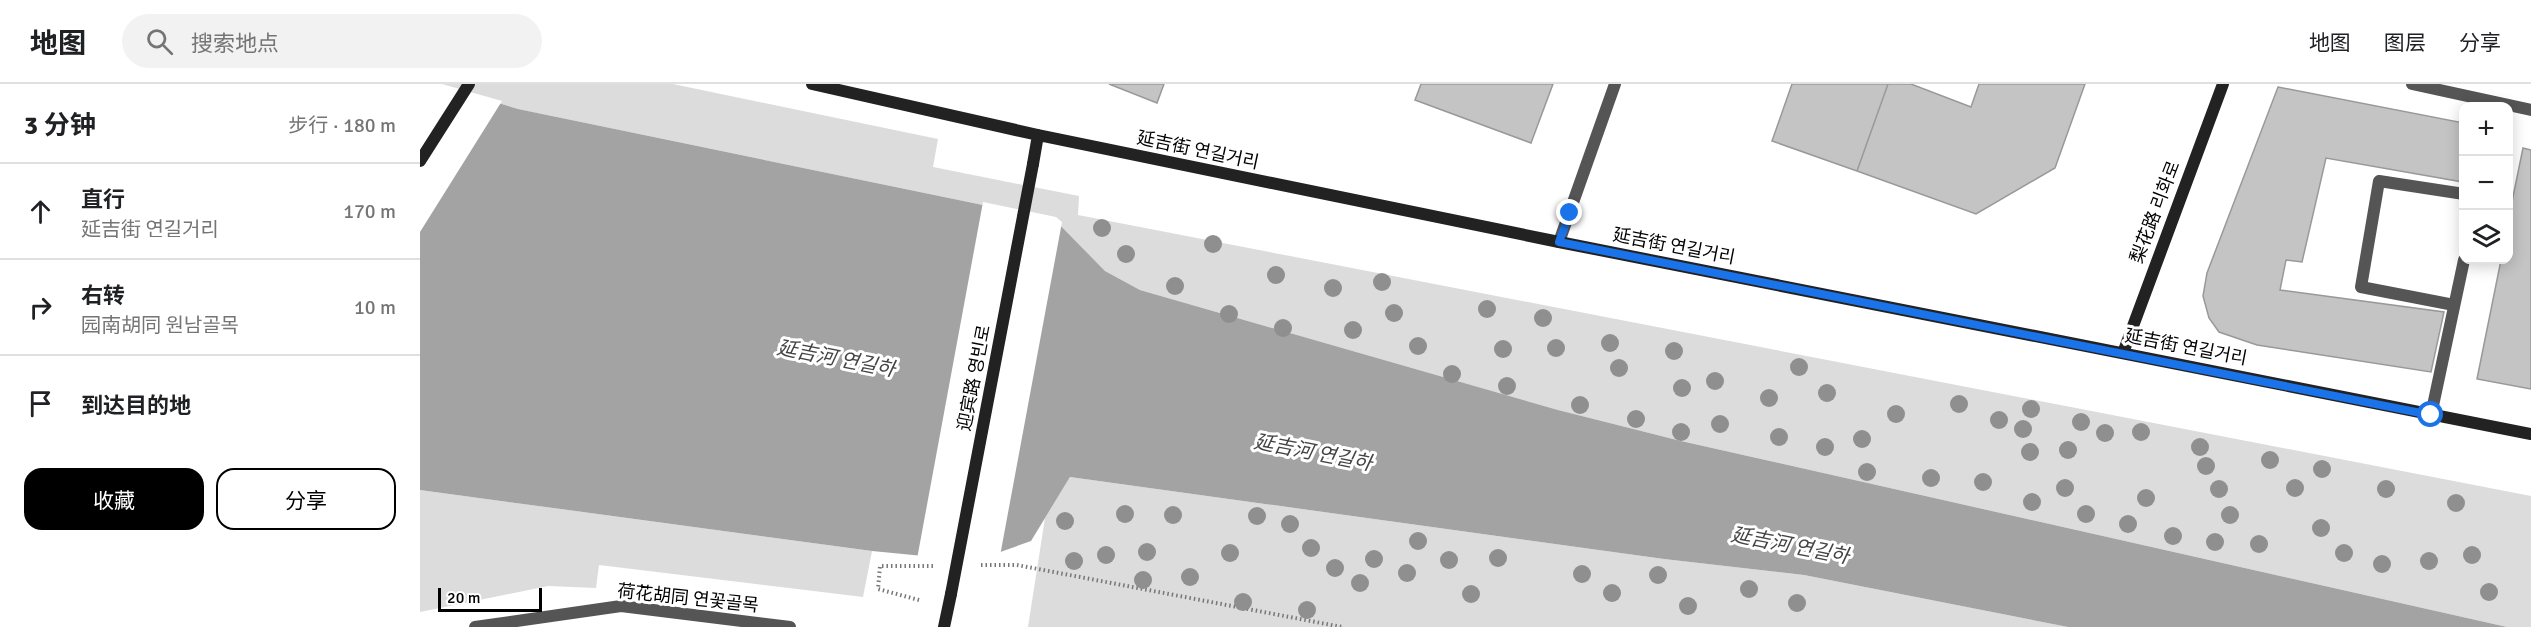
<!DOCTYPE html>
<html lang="zh">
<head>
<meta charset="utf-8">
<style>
	:root { --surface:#fff; --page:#f2f2f2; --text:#202124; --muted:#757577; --line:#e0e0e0; --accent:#000 }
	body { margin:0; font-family:Signika,"Noto Sans SC","Noto Sans KR",sans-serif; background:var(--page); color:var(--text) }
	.controls { position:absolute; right:18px; top:18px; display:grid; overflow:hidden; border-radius:12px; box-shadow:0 3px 15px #0003 }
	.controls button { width:54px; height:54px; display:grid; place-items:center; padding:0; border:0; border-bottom:2px solid var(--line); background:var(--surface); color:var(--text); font:30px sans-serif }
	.scale { position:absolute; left:18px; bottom:15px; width:104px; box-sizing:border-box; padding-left:6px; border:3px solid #000; border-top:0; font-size:16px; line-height:21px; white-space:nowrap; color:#000; -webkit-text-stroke:4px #fff; paint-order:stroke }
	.stop { position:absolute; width:18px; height:18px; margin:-14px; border:4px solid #1a73e8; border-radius:50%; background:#fff }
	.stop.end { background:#1a73e8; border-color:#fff; box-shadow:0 2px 6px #0008 }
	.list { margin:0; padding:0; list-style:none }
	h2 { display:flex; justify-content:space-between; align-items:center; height:78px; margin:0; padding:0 24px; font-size:26px }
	h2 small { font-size:20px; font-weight:400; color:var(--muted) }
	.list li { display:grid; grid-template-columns:39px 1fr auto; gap:18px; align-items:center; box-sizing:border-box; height:96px; padding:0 24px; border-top:2px solid var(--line) }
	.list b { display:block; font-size:22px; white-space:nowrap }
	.list p { margin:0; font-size:20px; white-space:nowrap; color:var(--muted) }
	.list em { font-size:20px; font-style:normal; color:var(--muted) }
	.actions { display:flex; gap:12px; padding:18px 24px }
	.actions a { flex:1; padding:14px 0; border:2px solid var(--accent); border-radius:18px; text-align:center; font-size:21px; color:var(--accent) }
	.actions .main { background:var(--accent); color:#fff }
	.icon { flex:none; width:33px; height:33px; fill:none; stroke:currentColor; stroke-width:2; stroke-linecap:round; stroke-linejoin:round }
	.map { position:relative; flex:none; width:2111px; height:543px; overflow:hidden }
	header { display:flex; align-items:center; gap:36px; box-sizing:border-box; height:84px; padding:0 30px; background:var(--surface); border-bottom:2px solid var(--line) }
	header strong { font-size:28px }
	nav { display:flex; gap:33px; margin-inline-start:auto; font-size:21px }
	.search { width:420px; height:54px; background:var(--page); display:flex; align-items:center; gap:15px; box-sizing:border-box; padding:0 21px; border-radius:33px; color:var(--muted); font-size:22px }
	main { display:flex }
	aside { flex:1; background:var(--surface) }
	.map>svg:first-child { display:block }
</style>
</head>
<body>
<header>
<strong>地图</strong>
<div class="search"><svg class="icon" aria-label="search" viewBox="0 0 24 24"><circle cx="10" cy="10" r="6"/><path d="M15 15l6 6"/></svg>搜索地点</div>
<nav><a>地图</a><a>图层</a><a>分享</a></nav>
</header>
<main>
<aside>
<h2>3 分钟<small>步行 · 180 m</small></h2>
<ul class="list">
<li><svg class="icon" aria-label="ahead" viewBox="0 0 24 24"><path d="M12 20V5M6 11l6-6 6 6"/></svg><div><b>直行</b><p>延吉街 연길거리</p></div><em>170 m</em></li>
<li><svg class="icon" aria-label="right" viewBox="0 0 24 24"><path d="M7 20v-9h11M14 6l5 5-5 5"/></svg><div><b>右转</b><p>园南胡同 원남골목</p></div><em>10 m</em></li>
<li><svg class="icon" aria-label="arrive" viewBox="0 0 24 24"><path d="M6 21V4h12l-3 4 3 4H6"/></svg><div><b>到达目的地</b></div></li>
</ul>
<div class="actions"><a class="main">收藏</a><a>分享</a></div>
</aside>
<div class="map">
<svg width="2111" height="543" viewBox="0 0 2111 543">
	<rect width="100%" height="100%" fill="#fff"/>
	<path fill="#dcdcdc" d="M16,0H253L518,55L513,83L659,112L658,131L2111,412V543H2087L1261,357L1138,326L720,206L685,187L635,136L98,25Z
		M650,393L1244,475L1384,491L1648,543H608L625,434Z
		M0,406L452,467L443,513L179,481L176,504L128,502L0,528Z"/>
	<path fill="#a3a3a3" d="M0,0H16L98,25L635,136L685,187L720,206L1138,326L1261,357L2087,543H1648L1384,491L1244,475L650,393L611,457L555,477L452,467L0,406Z"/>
	<path fill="#fff" d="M0,0H22L82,17L0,148Z
		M563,118L636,133L642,138L580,472L555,480L497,475Z"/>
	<path fill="#c4c4c4" stroke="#999" stroke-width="1.5" d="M689,0H744L737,19Z
		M1001,0H1133L1111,59L995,16Z
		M1372,0H1468L1437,87L1352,57Z
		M1468,0H1491L1551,23L1559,0H1665L1635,84L1556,130L1437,87Z
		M1858,3L2044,39L2043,98L1906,74L1882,178L1866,176L1860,206L2024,228L2011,288L1837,261L1799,248L1789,234L1783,212L1787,189Z
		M2103,64L2111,66V305L2057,295L2081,176H2088V137Z"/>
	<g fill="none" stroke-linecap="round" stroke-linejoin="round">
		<path stroke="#777" stroke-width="4" stroke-dasharray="1.5 3" stroke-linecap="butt" d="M561,481H597L922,543
			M499,516L458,505L460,482H514"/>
		<path stroke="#555" stroke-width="12" d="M2034,221L1941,203L1959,97L2044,110
			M2011,331L2044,176"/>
		<path stroke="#555" stroke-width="12" d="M1992,0L2111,26
			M1139,158L1195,0
			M55,543L201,522L370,543"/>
		<path stroke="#222" stroke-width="12" d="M392,0L618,51L1139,158L2111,350
			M0,77L49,0
			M613,80L618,51
			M1703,269L1803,0
			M524,543L531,510"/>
		<path stroke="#222" stroke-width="12" d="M531,510L613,80"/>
	</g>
	<g fill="#8f8f8f">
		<circle cx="682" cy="144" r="9"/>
		<circle cx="793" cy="160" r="9"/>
		<circle cx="706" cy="170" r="9"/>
		<circle cx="856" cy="191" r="9"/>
		<circle cx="962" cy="198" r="9"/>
		<circle cx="755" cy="202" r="9"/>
		<circle cx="913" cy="204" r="9"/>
		<circle cx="1067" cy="225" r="9"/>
		<circle cx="974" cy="229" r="9"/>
		<circle cx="809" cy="230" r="9"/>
		<circle cx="1123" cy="234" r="9"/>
		<circle cx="863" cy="244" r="9"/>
		<circle cx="933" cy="246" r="9"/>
		<circle cx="1190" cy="259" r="9"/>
		<circle cx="998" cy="262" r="9"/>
		<circle cx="1136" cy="264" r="9"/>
		<circle cx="1083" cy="265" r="9"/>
		<circle cx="1254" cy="267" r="9"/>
		<circle cx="1379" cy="283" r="9"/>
		<circle cx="1199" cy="284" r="9"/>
		<circle cx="1032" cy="290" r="9"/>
		<circle cx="1295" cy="297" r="9"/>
		<circle cx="1087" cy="302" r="9"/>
		<circle cx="1262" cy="304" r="9"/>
		<circle cx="1407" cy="309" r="9"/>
		<circle cx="1349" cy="314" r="9"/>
		<circle cx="1539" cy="320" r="9"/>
		<circle cx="1160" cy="321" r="9"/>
		<circle cx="1611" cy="325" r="9"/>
		<circle cx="1476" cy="330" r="9"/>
		<circle cx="1216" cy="335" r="9"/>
		<circle cx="1579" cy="336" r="9"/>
		<circle cx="1661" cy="338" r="9"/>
		<circle cx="1300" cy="340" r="9"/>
		<circle cx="1603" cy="345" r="9"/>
		<circle cx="1261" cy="348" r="9"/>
		<circle cx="1721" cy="348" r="9"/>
		<circle cx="1685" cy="349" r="9"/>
		<circle cx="1359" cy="353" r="9"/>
		<circle cx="1442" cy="355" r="9"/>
		<circle cx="1405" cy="363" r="9"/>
		<circle cx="1780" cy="363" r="9"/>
		<circle cx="1648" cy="366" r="9"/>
		<circle cx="1610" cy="368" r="9"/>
		<circle cx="1850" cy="376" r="9"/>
		<circle cx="1786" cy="382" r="9"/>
		<circle cx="1902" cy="385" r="9"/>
		<circle cx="1447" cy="388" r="9"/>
		<circle cx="1511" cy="394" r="9"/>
		<circle cx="1563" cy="398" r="9"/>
		<circle cx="1645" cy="404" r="9"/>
		<circle cx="1875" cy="404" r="9"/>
		<circle cx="1799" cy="405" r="9"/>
		<circle cx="1966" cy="405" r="9"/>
		<circle cx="1726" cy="414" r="9"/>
		<circle cx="1612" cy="418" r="9"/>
		<circle cx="2036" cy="419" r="9"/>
		<circle cx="705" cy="430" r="9"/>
		<circle cx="1666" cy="430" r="9"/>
		<circle cx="753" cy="431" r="9"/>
		<circle cx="1810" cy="431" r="9"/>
		<circle cx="837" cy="432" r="9"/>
		<circle cx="645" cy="437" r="9"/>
		<circle cx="870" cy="440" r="9"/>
		<circle cx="1708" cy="440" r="9"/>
		<circle cx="1901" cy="444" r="9"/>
		<circle cx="1753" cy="452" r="9"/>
		<circle cx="998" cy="457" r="9"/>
		<circle cx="1795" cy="458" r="9"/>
		<circle cx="1839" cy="460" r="9"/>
		<circle cx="891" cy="464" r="9"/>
		<circle cx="727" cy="468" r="9"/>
		<circle cx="810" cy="469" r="9"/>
		<circle cx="1924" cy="469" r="9"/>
		<circle cx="686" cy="471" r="9"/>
		<circle cx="2052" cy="471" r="9"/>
		<circle cx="1078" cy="474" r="9"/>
		<circle cx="954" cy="475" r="9"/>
		<circle cx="1029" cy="476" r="9"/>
		<circle cx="654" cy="477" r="9"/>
		<circle cx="2009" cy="477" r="9"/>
		<circle cx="1962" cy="480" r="9"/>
		<circle cx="915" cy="484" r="9"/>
		<circle cx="987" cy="489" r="9"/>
		<circle cx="1162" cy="490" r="9"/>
		<circle cx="1238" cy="491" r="9"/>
		<circle cx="770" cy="493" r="9"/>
		<circle cx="723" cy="496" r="9"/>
		<circle cx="940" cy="499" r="9"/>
		<circle cx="1329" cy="505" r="9"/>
		<circle cx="2069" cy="508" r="9"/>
		<circle cx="1192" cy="509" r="9"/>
		<circle cx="1051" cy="510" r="9"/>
		<circle cx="823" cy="518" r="9"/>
		<circle cx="1377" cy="519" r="9"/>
		<circle cx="1268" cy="522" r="9"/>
		<circle cx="887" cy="526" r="9"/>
	</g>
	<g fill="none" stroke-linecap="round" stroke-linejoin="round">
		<path stroke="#1a73e8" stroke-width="8" d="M1150,129L1139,158L2011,331"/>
	</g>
	<g text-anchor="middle" stroke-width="6" stroke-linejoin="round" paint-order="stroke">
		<g font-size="18" fill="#000" stroke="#fff">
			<text transform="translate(778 66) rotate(12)" y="6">延吉街 연길거리</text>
			<text transform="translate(1735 128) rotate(-69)" y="6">梨花路 리화로</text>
			<text transform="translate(1254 162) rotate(11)" y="6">延吉街 연길거리</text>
			<text transform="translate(1766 263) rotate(11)" y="6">延吉街 연길거리</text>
			<text transform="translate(554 294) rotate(-79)" y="6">迎宾路 영빈로</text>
			<text transform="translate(268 514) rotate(6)" y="6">荷花胡同 연꽃골목</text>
		</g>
		<g font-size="20" font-style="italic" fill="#444" stroke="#fff">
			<text transform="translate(416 274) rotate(11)" y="7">延吉河 연길하</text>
			<text transform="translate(893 368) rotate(11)" y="7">延吉河 연길하</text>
			<text transform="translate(1370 461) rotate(11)" y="7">延吉河 연길하</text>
		</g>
	</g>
</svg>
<div class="controls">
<button>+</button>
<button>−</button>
<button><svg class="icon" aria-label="layers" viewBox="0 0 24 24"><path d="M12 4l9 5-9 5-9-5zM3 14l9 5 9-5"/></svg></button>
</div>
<div class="scale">20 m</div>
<div class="stop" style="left:2011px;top:331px"></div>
<div class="stop end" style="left:1150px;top:129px"></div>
</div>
</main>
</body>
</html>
